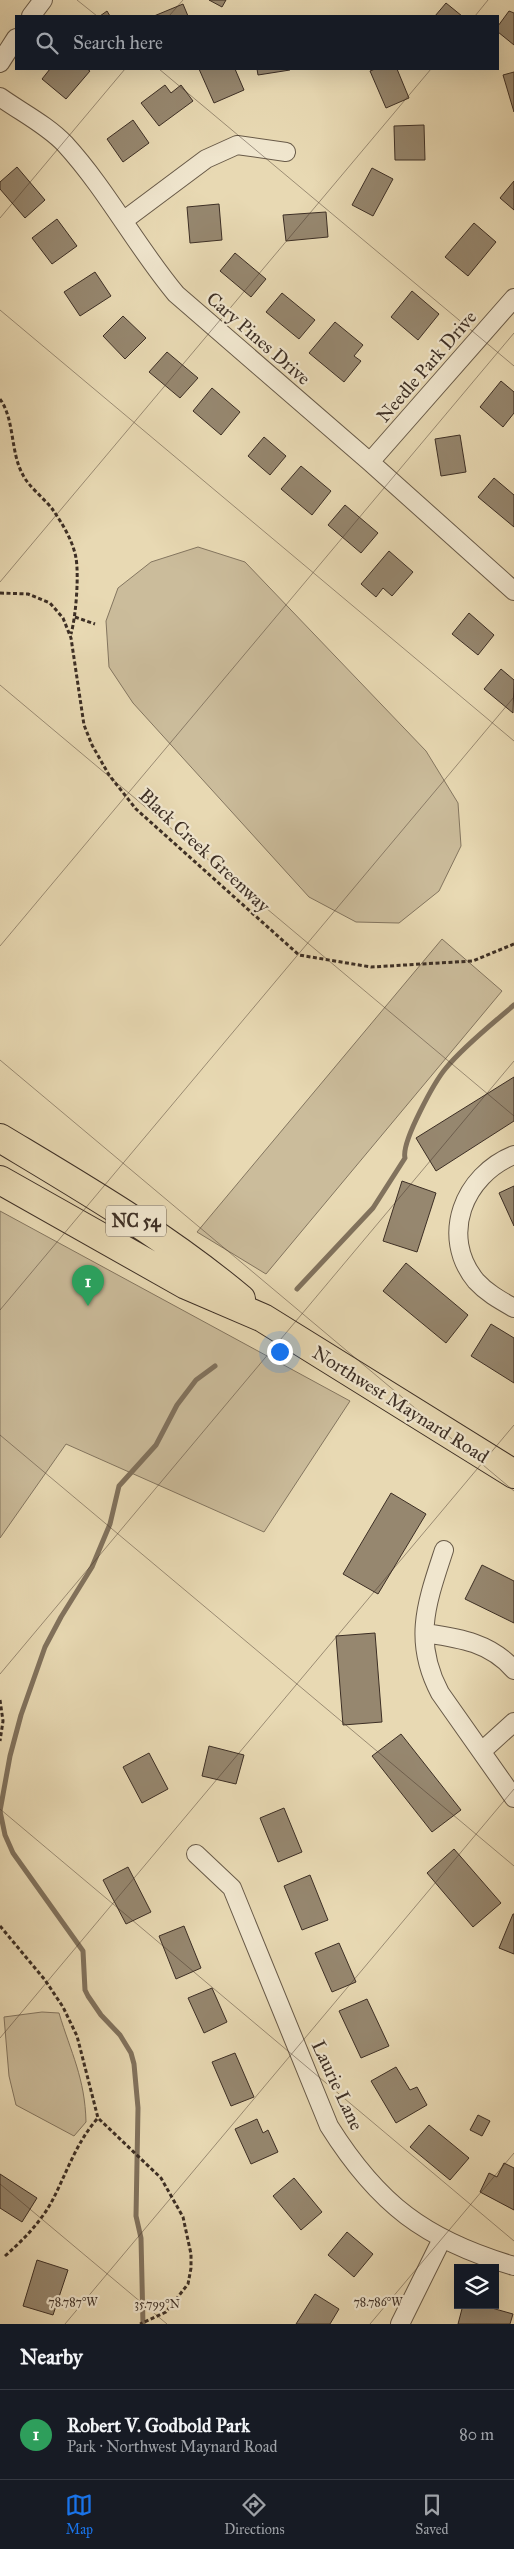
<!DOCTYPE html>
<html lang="en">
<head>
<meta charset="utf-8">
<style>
	:root { --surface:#171b24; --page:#20242c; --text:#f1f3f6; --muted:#9ea1a6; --line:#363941; --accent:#1a73e8 }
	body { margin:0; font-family:"IM FELL Great Primer",serif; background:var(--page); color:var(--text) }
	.controls { position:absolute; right:15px; bottom:15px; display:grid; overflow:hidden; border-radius:0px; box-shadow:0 5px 20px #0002 }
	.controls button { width:45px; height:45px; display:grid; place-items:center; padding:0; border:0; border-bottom:1px solid var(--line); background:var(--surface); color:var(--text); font:25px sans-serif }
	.you { position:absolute; left:279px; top:1351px; width:18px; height:18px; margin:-12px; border:4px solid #fff; border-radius:50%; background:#1a73e8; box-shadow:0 0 0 8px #1a73e833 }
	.badge { display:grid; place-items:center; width:32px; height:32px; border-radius:50%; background:var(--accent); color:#fff; font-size:16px; font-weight:700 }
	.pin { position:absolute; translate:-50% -41px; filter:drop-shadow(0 1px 2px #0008) }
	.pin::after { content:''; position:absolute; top:26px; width:18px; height:15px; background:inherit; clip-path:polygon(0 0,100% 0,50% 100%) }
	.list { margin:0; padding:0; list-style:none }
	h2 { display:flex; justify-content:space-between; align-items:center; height:65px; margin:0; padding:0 20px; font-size:21px }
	h2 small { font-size:16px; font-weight:400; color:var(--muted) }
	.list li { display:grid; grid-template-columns:32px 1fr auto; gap:15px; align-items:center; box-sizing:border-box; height:90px; padding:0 20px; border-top:1px solid var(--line) }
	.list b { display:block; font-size:19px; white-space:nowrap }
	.list p { margin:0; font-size:16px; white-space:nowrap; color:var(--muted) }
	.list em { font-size:16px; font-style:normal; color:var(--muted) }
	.icon { flex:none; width:28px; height:28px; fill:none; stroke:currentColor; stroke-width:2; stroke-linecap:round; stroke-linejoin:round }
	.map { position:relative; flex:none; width:514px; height:2324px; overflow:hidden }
	.search { position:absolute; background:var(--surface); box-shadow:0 5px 20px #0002; left:15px; right:15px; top:15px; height:55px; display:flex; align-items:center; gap:12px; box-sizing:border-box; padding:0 18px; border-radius:0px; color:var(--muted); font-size:19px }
	.sheet { height:155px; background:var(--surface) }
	nav { display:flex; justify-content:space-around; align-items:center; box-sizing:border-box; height:70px; border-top:1px solid var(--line); background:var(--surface); font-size:14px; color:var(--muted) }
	nav a { display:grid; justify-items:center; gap:2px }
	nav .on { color:var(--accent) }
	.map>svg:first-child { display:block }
</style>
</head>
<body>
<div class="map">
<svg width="514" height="2324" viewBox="0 0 514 2324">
	<rect width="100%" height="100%" fill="#e8d9b3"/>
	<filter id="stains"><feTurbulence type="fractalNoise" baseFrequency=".004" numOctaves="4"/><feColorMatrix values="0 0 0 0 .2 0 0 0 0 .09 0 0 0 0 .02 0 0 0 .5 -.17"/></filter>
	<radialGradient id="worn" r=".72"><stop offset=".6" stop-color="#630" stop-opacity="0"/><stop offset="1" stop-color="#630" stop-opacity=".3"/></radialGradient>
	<path fill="#cbbc9b" stroke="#847660" d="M198,547L245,562L426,751L458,803L461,846L439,891L399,923L356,922L309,897L133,703L109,667L106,621L118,588L151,562Z
		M442,939L502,991L266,1274L197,1232Z
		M0,1211L350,1401L264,1532L66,1444L0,1538Z
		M42,2012L59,2013C71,2053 85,2078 86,2122L74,2136L16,2105L9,2076L4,2017Z"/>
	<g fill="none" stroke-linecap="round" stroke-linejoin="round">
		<path stroke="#81725d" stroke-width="5" d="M297,1289L373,1208L405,1158C401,1142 435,1081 446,1068C464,1046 492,1024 514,1005
			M143,2324L141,2238L136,2216L138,2108L134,2064L131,2053L120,2035L101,2015L88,1996L85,1990L83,1951L13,1853L5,1835L0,1811L10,1756L21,1715L45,1647L61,1617L92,1567L110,1524L119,1486L156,1445L177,1405L196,1380L215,1366"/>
	</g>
	<path fill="#96876f" stroke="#3d2f25" d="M209,0H226L222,7Z
		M446,3L462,16H435Z
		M183,4L188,16H154Z
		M107,11L110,16H100Z
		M509,11L514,13V45L498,32V26Z
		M50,69H87L90,71L66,99L42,79Z
		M199,69H235L244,90L214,103Z
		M257,69H290V70L258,75Z
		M375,69H397L409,98L386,108L370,71Z
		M514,72V112L503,75Z
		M165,85L171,93L181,85L193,101L159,126L141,103Z
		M133,120L149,143L123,162L107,139Z
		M424,125L425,160H395L394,126Z
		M17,167L45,200L25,218L0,189V182Z
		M372,168L393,179L373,216L352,205Z
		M514,181V210L500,198Z
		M219,204L222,240L190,243L187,207Z
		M326,212L328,237L286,241L283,215Z
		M57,219L77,246L52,264L32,238Z
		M474,223L496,242L468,276L445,257Z
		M235,253L266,279L251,297L220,271Z
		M95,272L111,296L80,316L64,292Z
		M412,291L439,314L418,340L391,317Z
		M282,293L315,320L299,339L266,312Z
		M123,316L146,338L125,359L103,336Z
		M335,322L363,345L354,356L361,361L344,382L309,353Z
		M167,352L198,378L180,398L149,372Z
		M501,381L514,392V413L503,427L480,407Z
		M212,388L240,412L221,435L193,411Z
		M460,435L466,472L441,476L435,439Z
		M264,437L286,456L270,475L248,456Z
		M301,466L331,491L312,515L281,489Z
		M494,478L514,495V527L478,497Z
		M345,505L378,533L361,553L328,525Z
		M389,551L413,572L392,596L383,588L376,597L361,584Z
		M469,613L494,635L478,655L452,634Z
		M501,669L514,680L513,713L484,689Z
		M514,1077V1121L436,1171L416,1138Z
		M402,1181L436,1193L417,1252L383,1241Z
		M514,1186V1226L499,1193Z
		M406,1263L468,1315L446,1343L383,1291Z
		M491,1324L514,1338V1383L471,1356Z
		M391,1493L426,1514L378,1594L343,1574Z
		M482,1565L514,1581V1623L465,1599Z
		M375,1633L382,1722L343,1725L336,1636Z
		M401,1734L461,1810L432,1832L372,1756Z
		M209,1746L244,1755L236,1784L202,1776Z
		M149,1753L168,1789L142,1803L123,1767Z
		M284,1808L302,1852L278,1862L260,1818Z
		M454,1849L501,1903L473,1927L427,1873Z
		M128,1867L151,1912L126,1924L103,1880Z
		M310,1875L328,1920L302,1930L284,1886Z
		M513,1914H514V1954L499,1948Z
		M184,1926L201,1968L176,1979L159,1936Z
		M339,1943L356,1982L332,1992L315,1953Z
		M212,1988L227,2022L204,2033L188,1998Z
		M367,1999L389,2046L361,2058L339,2011Z
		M235,2053L254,2097L231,2106L212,2062Z
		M396,2067L410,2090L417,2087L427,2105L396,2123L371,2081Z
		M478,2115L490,2121L482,2136L470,2130Z
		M257,2119L263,2133L268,2130L278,2152L251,2164L235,2129Z
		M429,2125L469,2158L450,2180L410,2147Z
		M504,2163L514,2168V2210L480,2192L489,2173L497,2177Z
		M0,2174L37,2198L22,2222L0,2208Z
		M294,2178L322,2212L301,2230L273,2196Z
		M347,2232L373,2254L354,2277L328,2255Z
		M37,2260L68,2270L53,2315L23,2306Z
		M315,2294L339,2309L330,2324H296Z
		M463,2305H481L513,2314L510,2324H458Z"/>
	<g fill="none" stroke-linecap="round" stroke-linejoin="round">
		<g stroke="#685a48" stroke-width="20">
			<path id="street" d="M31,16L43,0
				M0,63L16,38
				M0,97C21,112 47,125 65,144C107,190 136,246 176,294L370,462L514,591
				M123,221L206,159L237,145L286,152
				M370,462L514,298
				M514,1155C464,1175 439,1236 476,1281C487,1293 500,1300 514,1308
				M444,1550C427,1602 412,1640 440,1693L514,1798
				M425,1633C458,1638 490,1642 514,1670
				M482,1751L514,1722
				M196,1854L232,1888L329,2126C378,2204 425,2240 514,2266
				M400,2324L442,2239"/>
		</g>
		<g stroke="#3d2f25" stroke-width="30">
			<path id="primary" d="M0,1138C83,1188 166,1236 241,1299
				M0,1180L186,1285L263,1318L514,1474"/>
		</g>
		<path stroke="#3d2f25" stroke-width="3" stroke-dasharray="4 2.5" stroke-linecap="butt" d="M0,399C15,420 10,452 23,475C28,486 45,499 53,510C62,523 73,541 76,558C79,576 76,616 71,634
			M0,593L28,594L50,603L63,618L71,638L84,725L92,745L109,775L136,809L299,955L371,967L473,961L514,944
			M75,617L95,624
			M0,1700L3,1721L0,1741
			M0,1926L45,1980L63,2007L77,2036L98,2118L161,2178L183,2217L191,2254V2268L188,2284L166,2312L140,2324
			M5,2256C23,2240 39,2224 51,2203C66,2175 76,2142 98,2118"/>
		<use href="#street" stroke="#f0e6ce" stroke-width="18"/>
		<use href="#primary" stroke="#e8d9b3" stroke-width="28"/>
	</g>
	<path fill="none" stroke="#3d2f25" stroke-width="1" stroke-opacity="0.45" d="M77,0L97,16M169,16L183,0M475,16L488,0M159,69L514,366M0,218L125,69M0,310L514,741M0,582L431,69M0,685L514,1116M0,946L514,333M0,1060L514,1491M0,1310L514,697M0,1435L514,1866M0,1674L514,1061M0,1809L514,2241M0,2038L514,1425M0,2184L167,2324M65,2324L514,1789M370,2324L514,2153"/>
	<g text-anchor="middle" stroke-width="4.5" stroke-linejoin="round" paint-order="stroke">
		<rect fill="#f0e6ce" stroke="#736658" stroke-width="1" x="106" y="1205.5" width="60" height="31" rx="4"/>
		<g font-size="18" font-weight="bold" fill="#3d2f25">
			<text x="136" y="1227">NC 54</text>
		</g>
		<g font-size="19" fill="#3d2f25" stroke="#f0e6ce">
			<text transform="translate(259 338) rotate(41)" y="7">Cary Pines Drive</text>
			<text transform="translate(426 366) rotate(-49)" y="7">Needle Park Drive</text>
			<text transform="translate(205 850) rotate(43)" y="7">Black Creek Greenway</text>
			<text transform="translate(401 1404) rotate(32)" y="7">Northwest Maynard Road</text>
			<text transform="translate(338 2085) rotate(65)" y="7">Laurie Lane</text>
		</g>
	</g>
	<g font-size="12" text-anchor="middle" fill="#3d2f25" stroke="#f0e6ce" stroke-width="4.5" stroke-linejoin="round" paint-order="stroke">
		<text x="73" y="2306">78.787°W</text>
		<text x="378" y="2306">78.786°W</text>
		<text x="157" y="2308">35.799°N</text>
	</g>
	<rect width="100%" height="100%" filter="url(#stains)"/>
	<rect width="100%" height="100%" fill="url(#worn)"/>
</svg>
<div class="controls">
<button><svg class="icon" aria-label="layers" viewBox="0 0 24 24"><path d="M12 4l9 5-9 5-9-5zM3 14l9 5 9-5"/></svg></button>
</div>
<div class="you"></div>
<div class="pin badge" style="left:88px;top:1306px;background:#2e9e5b">1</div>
<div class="search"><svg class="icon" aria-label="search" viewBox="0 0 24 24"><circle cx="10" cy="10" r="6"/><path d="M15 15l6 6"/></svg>Search here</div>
</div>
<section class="sheet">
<h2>Nearby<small></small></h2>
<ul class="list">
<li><span class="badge" style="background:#2e9e5b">1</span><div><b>Robert V. Godbold Park</b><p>Park · Northwest Maynard Road</p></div><em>80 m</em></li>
</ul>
</section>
<nav>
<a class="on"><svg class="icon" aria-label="map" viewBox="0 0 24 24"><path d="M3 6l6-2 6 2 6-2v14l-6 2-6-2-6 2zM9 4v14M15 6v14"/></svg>Map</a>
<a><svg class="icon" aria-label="directions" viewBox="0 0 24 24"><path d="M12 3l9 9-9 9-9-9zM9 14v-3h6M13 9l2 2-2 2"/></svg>Directions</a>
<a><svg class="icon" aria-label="saved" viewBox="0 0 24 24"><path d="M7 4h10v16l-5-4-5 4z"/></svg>Saved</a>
</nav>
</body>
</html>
